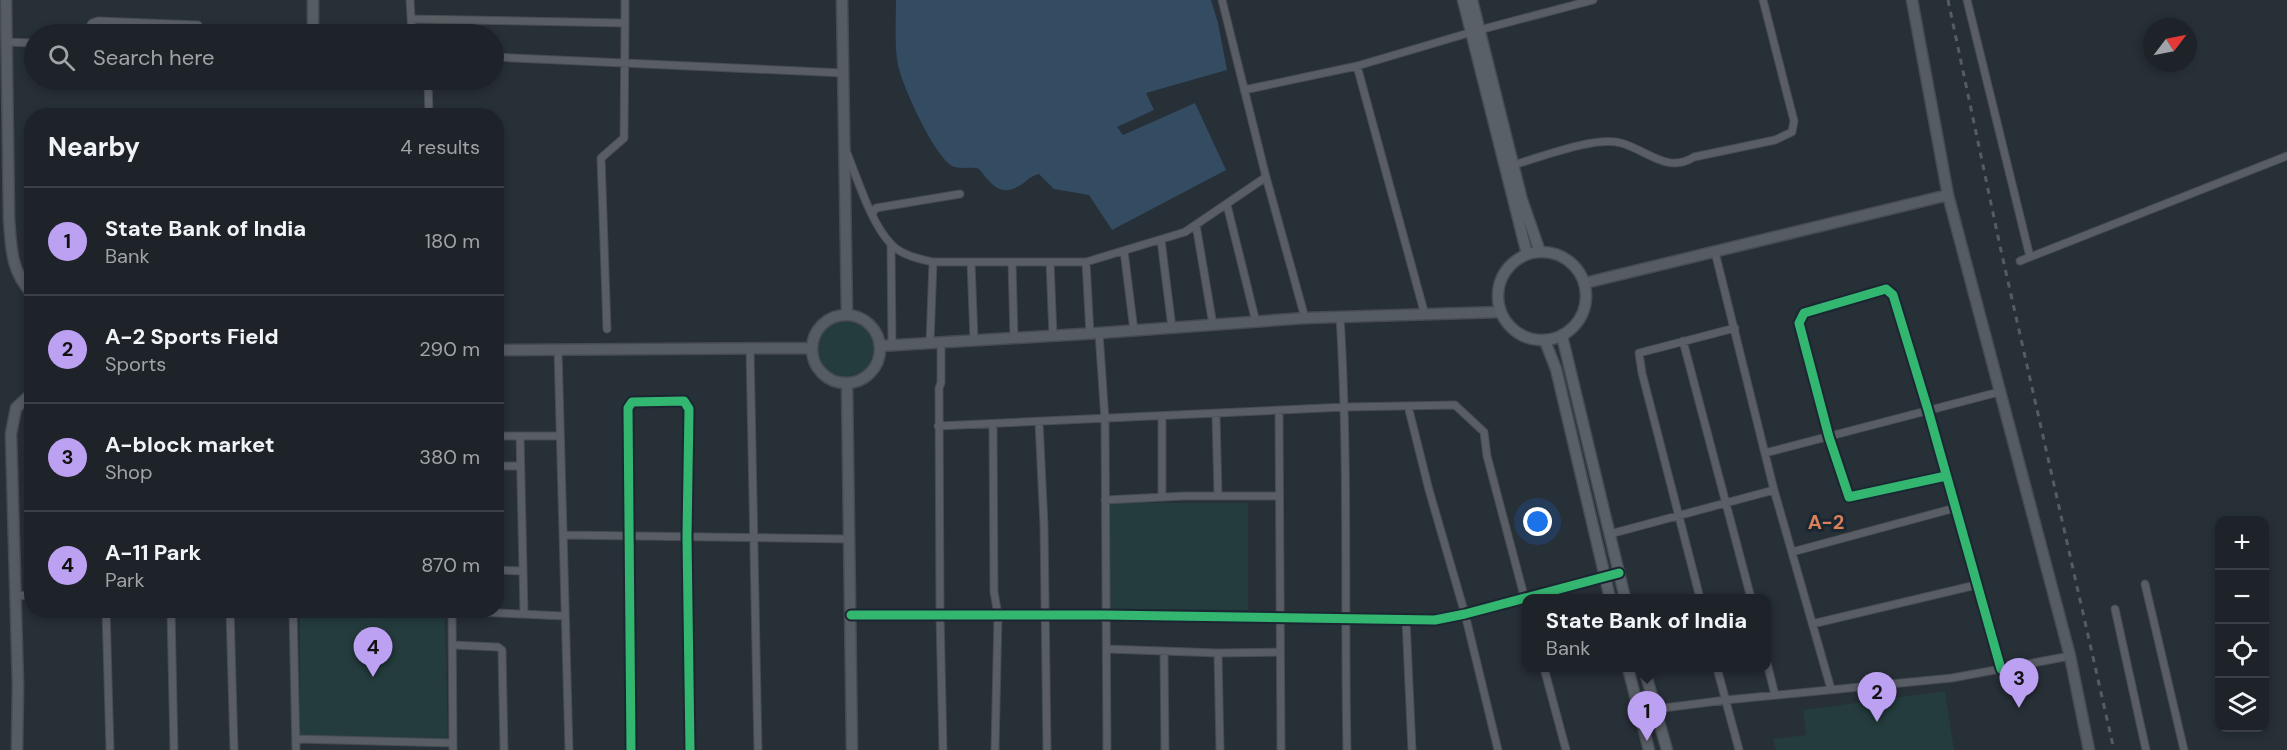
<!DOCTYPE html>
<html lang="en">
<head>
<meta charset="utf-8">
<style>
	:root { --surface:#1d2329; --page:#252b31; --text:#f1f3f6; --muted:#a0a4a8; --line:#3b4046; --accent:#bca0f2 }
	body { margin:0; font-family:"DM Sans",sans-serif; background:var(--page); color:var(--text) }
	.controls { position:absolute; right:18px; bottom:18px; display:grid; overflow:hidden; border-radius:12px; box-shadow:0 3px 9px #0003 }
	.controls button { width:54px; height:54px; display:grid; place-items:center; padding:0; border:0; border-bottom:2px solid var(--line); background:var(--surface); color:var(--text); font:30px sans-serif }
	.compass { position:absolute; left:2143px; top:18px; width:54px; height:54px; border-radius:50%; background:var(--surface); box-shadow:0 3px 9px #0003; rotate:58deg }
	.you { position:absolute; left:1538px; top:522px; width:21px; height:21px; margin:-15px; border:4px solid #fff; border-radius:50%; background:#1a73e8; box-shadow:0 0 0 9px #1a73e833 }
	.badge { display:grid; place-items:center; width:39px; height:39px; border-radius:50%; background:var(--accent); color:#111; font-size:20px; font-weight:700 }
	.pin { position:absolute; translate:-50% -50px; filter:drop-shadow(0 2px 3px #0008) }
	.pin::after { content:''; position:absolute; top:32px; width:21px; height:18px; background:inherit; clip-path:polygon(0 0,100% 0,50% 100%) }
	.popup { position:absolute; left:1522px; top:594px; width:249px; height:78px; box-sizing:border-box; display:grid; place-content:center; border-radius:12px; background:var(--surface); filter:drop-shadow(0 2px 4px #0005); font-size:20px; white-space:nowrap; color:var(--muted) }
	.popup b { font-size:22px; color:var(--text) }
	.popup::after { content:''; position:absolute; left:50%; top:100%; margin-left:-12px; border:12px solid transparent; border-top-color:var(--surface) }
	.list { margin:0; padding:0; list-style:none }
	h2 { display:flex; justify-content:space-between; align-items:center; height:78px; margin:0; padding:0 24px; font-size:26px }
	h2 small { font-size:20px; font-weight:400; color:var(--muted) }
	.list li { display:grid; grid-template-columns:39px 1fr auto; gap:18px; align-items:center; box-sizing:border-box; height:108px; padding:0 24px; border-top:2px solid var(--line) }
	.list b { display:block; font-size:22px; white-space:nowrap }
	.list p { margin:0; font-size:20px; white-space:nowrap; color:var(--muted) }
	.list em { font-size:20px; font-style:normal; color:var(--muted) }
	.icon { flex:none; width:33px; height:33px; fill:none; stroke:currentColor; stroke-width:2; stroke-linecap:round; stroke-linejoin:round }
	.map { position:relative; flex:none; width:2287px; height:750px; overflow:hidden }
	.search { position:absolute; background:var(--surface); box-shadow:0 3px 9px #0003; left:24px; top:24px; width:480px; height:66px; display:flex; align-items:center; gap:15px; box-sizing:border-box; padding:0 21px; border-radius:33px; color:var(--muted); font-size:22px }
	.panel { position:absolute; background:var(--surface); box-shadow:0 3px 9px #0003; left:24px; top:108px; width:480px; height:510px; border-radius:24px }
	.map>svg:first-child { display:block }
</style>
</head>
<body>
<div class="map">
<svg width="2287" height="750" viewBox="0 0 2287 750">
	<rect width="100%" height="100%" fill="#272f37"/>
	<path fill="#243c3d" d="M816 349a30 30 0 1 1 60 0a30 30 0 1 1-60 0Z
		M1109,503H1248V610L1110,609Z
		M300,611L445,617L448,740L300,737Z
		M1945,691L1954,750H1776L1773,739L1806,735L1803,710Z"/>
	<path fill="#334c61" d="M896,0H1211L1218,23L1227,70L1146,93L1154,110L1117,127L1123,135L1195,103L1226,170L1112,230L1089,195L1054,189L1039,174C1028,177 1028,181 1019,186C999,198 990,182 979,169C971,166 961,170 952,166C934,155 905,91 899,69C894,52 896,19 896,0Z"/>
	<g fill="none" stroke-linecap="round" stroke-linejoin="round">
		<g stroke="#464b51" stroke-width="9">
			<path id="street" d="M410,0L412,34
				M625,0V23
				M1222,0L1266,177L1305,318
				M1967,0L2030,257
				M411,19L625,23L624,138L601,158L607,329
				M86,34L92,23L98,21L198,25
				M6,42L34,43
				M494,57L843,73
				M1357,66L1472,32L1593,0
				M428,80L429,116
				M1244,90L1357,66L1425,315
				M846,151C858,179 870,222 891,244C901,255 919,259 933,262H1086L1185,232L1266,177
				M1513,165C1542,157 1594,136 1621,143C1647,150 1667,174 1694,157L1775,140L1792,132L1794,121L1763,0
				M1227,205L1256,322
				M872,214L876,208L960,194
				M1196,225L1213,325
				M1161,240L1172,328
				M891,245L892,345
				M1124,251L1134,331
				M1715,252L1774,490L1831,689
				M2020,261L2287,156
				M971,262L974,340
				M1012,262L1014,338
				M1050,262L1053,336
				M1086,262L1090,334
				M1340,317C1349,461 1344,606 1347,750
				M1099,333L1105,420L1107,750
				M1683,341L1751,598
				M941,342V383L939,388L940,615L943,750
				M930,343L933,262
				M750,348L758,750
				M558,350L569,750
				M1408,406L1429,490L1465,614L1498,750
				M1279,411L1281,750
				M1216,414L1218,496
				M1039,422L1044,525L1047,750
				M993,424L994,592L998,615L995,750
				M938,426L1346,407L1455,405L1484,432L1487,456L1527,607
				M496,436H560
				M520,436L524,614
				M1765,453L1999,392
				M496,466H520
				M1946,476L1849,497L1829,437L1799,323L1804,313L1886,289L1893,295L1928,410L2001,669
				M1162,497V417
				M1105,500L1184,496H1279
				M1610,534L1774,490
				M563,535L850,539
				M1792,552L1955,508
				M496,570L523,571
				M2145,584L2184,750
				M15,595L32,596
				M1700,598L1642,373L1639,353L1735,328
				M2115,609L2146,750
				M106,610L110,750
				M171,610L174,750
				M230,610L234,750
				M293,610L296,750
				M432,610L565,616
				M452,611L453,750
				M851,615H1105L1435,620L1465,614L1619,573
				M1406,620L1412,750
				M1812,624L1976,585
				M452,645L498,647L502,650L504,750
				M1107,649L1218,653L1280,652
				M1164,652L1165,750
				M1218,653L1220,750
				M1767,663L1775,695
				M1544,668L1566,750
				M1717,668L1739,750
				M1656,709L1726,700L1952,678L2070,656
				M296,739L453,743
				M631,750L628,408L632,402L684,401L689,409L687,537L690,750"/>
		</g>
		<g stroke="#464b51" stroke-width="13">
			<path id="secondary" d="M6,0L9,219C11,246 11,273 32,293
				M313,0V34
				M842,0L847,315
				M1912,0L1948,195L2070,656L2089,750
				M1585,283L1948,195
				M812 349a34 34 0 1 1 68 0a34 34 0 1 1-68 0Z
				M880,346L1099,333L1305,318L1500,312
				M496,350L812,348
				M847,384L852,750
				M17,750L18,685L11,434L16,408L32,393"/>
		</g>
		<g stroke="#444c53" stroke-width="13">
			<path id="primary" d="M1463,0L1527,254
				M1472,0L1522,200L1540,252
				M1498 296a44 44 0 1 1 88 0a44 44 0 1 1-88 0Z
				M1562,336L1625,598
				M1545,341L1556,369L1610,598
				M1628,668L1649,750
				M1644,668L1667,750"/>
		</g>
		<use href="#street" stroke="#585e64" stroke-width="7"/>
		<use href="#secondary" stroke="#565c63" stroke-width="10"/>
		<use href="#primary" stroke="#5a6067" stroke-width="10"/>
		<path stroke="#565c62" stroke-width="3" stroke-dasharray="6 6" stroke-linecap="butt" d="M1948,0L2000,246L2114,750"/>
		<g stroke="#1a2732" stroke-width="13">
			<path id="cycleway" d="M1946,476L1849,497L1829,437L1799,323L1804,313L1886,289L1893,295L1928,410L2001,669
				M851,615H1105L1435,620L1465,614L1619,573
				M631,750L628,408L632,402L684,401L689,409L687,537L690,750"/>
		</g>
		<use href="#cycleway" stroke="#33b770" stroke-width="9"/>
	</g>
	<g text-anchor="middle" stroke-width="6" stroke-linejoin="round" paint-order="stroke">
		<g font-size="20" font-weight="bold" fill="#db8159" stroke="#1a2732">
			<text x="1826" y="529">A-2</text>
		</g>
	</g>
</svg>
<div class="controls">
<button>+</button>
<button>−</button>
<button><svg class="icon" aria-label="locate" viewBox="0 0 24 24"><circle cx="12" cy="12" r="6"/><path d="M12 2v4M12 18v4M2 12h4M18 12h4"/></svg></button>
<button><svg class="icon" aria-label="layers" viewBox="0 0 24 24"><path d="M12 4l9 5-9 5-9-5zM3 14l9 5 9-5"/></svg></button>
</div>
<svg class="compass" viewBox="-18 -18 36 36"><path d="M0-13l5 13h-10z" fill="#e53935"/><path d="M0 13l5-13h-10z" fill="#a0a4a8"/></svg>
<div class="you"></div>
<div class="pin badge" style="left:1647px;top:741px">1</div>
<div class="popup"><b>State Bank of India</b>Bank</div>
<div class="pin badge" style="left:1877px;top:722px">2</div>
<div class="pin badge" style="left:2019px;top:708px">3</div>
<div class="pin badge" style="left:373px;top:677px">4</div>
<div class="search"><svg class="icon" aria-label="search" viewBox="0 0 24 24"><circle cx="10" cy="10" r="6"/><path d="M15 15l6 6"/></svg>Search here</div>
<section class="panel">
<h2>Nearby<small>4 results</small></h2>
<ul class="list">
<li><span class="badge">1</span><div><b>State Bank of India</b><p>Bank</p></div><em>180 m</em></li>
<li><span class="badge">2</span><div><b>A-2 Sports Field</b><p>Sports</p></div><em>290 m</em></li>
<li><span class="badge">3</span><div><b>A-block market</b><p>Shop</p></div><em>380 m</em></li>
<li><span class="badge">4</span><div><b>A-11 Park</b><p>Park</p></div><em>870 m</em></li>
</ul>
</section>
</div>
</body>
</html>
